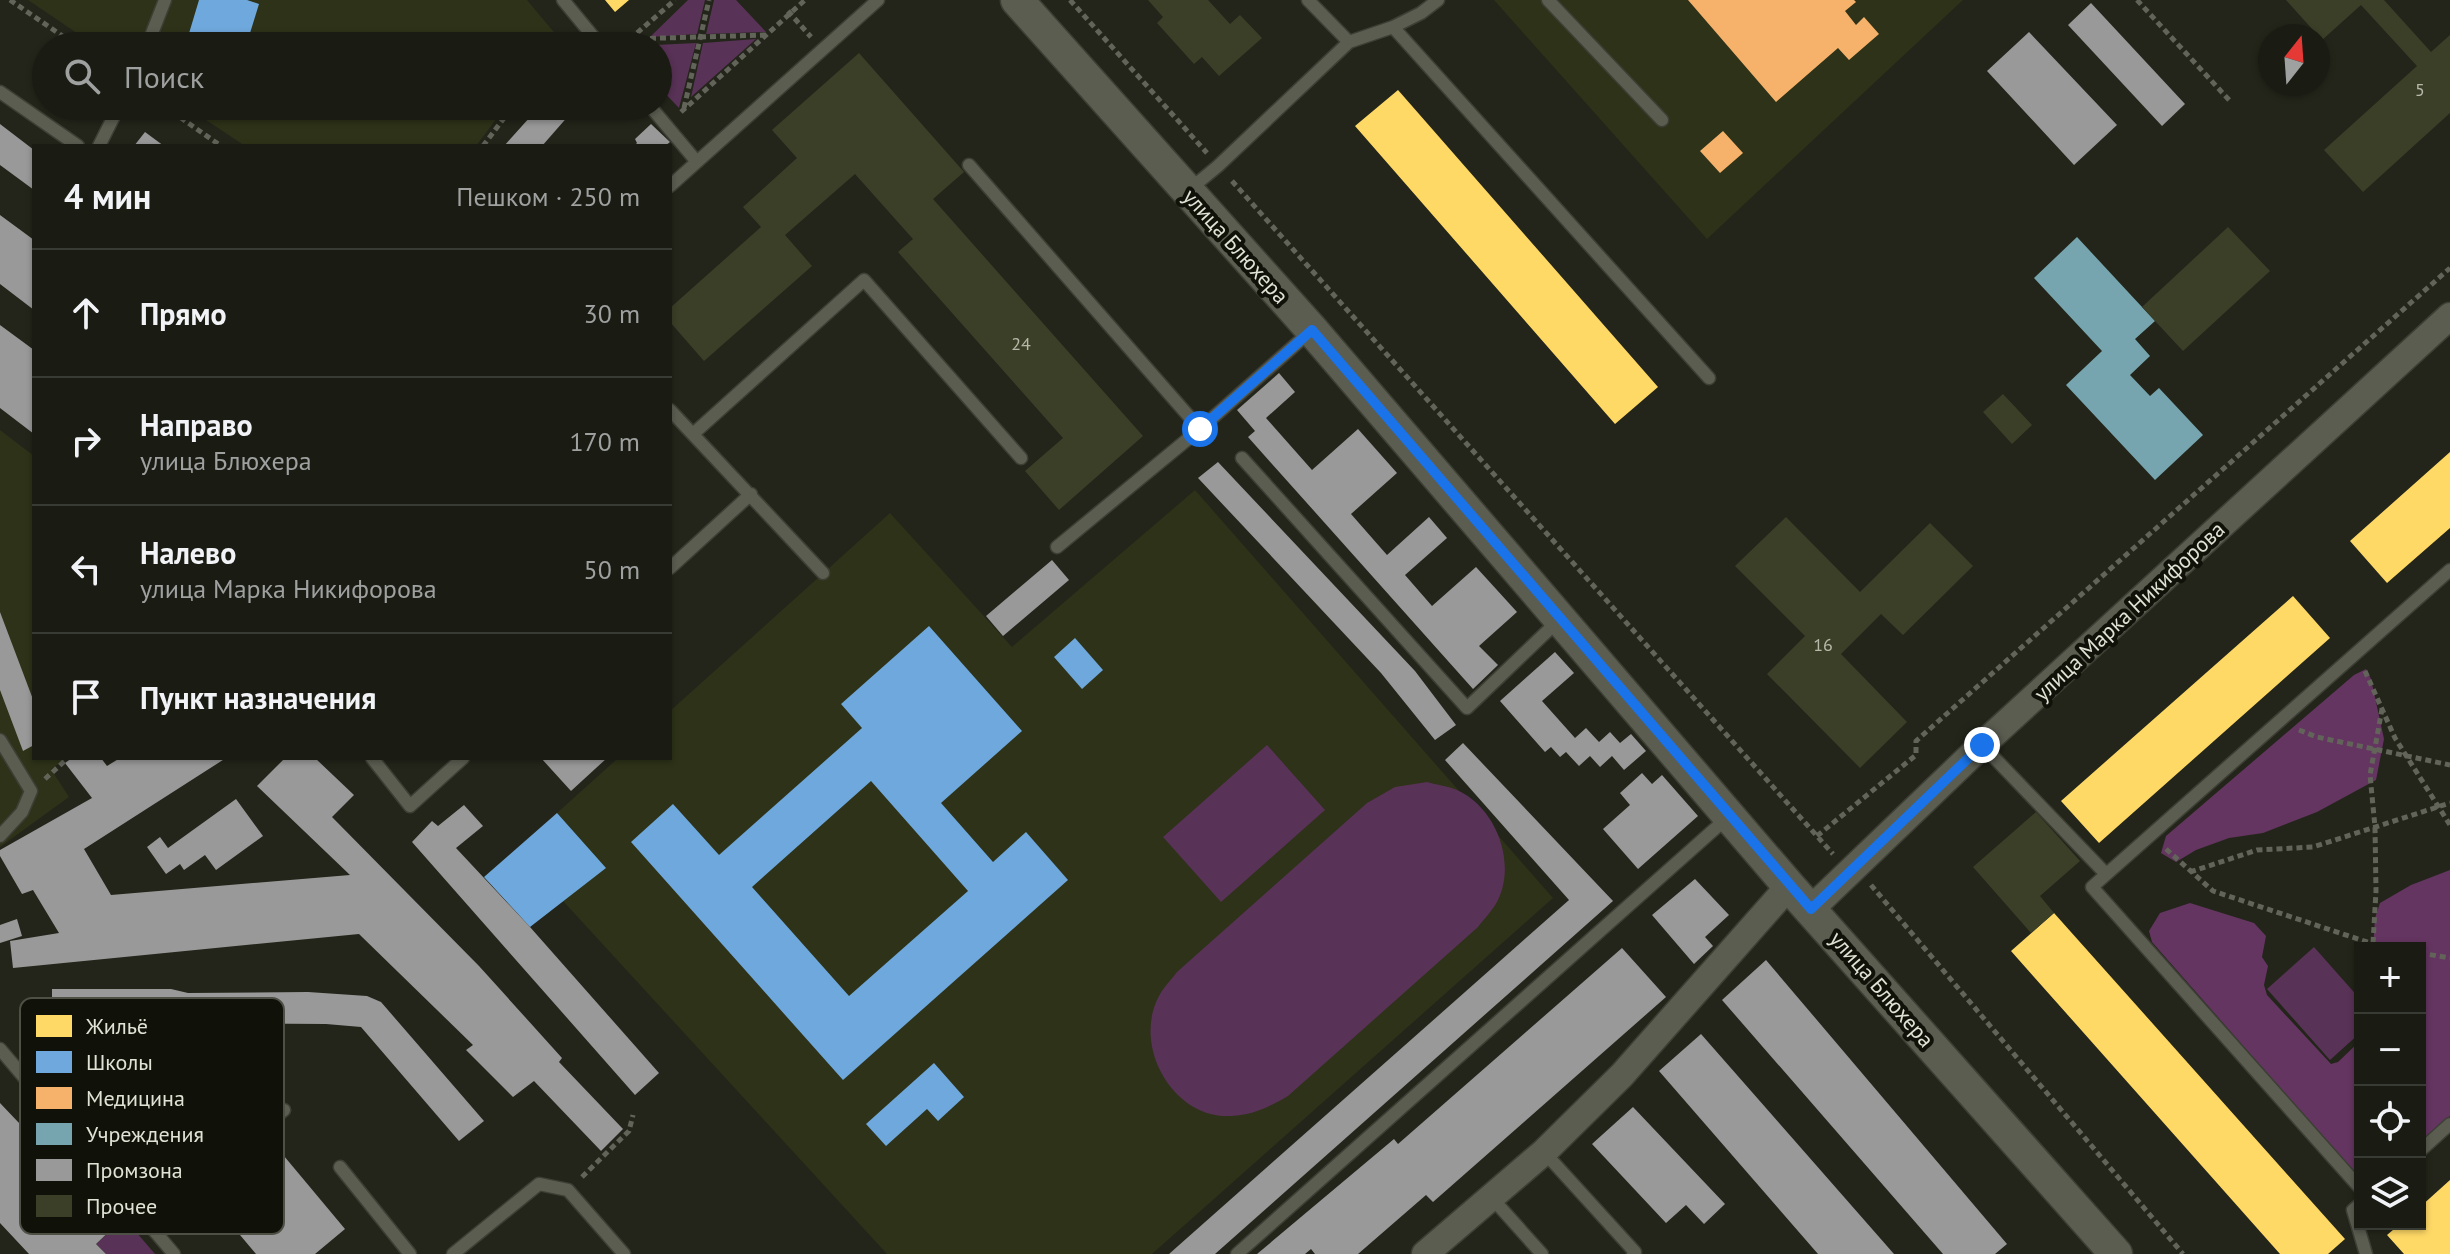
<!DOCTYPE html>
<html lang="ru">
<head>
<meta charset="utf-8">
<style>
	:root { --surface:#1a1c14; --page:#23251d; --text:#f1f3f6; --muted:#9fa1a0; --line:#383a34 }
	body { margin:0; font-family:"PT Sans",sans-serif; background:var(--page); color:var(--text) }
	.controls { position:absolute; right:24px; bottom:24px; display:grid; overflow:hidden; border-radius:0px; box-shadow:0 2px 6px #0004 }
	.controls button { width:72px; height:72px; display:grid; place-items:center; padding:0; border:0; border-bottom:2px solid var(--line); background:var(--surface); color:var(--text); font:40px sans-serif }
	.compass { position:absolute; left:2258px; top:24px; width:72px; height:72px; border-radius:50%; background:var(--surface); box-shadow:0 2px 6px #0004; rotate:17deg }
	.stop { position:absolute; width:24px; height:24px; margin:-18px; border:6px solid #1a73e8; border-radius:50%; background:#fff }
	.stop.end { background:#1a73e8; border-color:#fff; box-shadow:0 2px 8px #0008 }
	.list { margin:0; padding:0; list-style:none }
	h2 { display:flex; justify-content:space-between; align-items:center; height:104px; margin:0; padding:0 32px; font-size:34px }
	h2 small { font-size:26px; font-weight:400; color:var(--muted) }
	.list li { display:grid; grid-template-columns:52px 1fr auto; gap:24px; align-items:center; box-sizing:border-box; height:128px; padding:0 32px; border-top:2px solid var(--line) }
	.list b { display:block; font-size:30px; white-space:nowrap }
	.list p { margin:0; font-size:26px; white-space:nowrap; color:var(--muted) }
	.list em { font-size:26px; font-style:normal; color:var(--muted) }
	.icon { flex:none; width:44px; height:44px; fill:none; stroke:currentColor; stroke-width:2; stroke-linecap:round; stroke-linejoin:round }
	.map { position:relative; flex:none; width:2450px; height:1254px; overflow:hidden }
	.search { position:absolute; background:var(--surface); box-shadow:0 2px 6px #0004; left:32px; top:32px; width:640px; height:88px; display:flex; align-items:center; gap:20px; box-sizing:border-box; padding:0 28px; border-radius:44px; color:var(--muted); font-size:30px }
	.panel { position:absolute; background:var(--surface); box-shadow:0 2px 6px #0004; left:32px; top:144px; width:640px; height:616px; border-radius:0px }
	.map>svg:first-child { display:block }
</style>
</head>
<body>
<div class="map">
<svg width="2450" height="1254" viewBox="0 0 2450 1254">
	<rect width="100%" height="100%" fill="#23251a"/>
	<path fill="#2d3218" d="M28,0H527L558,37L551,46H96Z
		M1494,0H1963L1707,239Z
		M185,106H506L476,146H245Z
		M0,430L34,456V758H68L51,769L69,797L0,847Z
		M1195,490L1553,898L1152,1254H887L563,901L557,813L618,758H670V711L890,513L1012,647Z"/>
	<path fill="#593257" d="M688,0H705L697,34L650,37Z
		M714,0H736L766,32L706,34Z
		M756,39L691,97L703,43Z
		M696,43L679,108L658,86V46H635Z
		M1267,745L1325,810L1221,902L1163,837Z
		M1427,782C1437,785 1448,786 1457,790C1497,808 1517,864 1497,902C1492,911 1484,919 1478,927L1288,1096C1269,1107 1254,1115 1231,1116C1173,1119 1132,1046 1159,996C1163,988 1171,980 1177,972L1367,803L1395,787Z
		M2314,947L2360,999V1033L2330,1060L2267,989Z
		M124,1218L155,1254H106L96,1244Z"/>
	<path fill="#643561" d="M2366,669L2371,679L2384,739L2376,780L2317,812L2263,833L2229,838L2196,850L2176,862L2161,853L2166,836L2354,675Z
		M2450,870V1116L2420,1142V948H2373L2375,918L2380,903L2411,885Z
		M2190,903L2254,923L2266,936L2262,957L2268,966L2264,985L2267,995L2331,1064L2338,1062L2360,1041V1179L2152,942L2149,931L2160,913Z"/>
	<path fill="#ffd966" d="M605,0H629L615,12Z
		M1398,90L1658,387L1615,424L1355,126Z
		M2450,452V528L2387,583L2350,541Z
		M2293,596L2330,638L2099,843L2061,801Z
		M2054,913L2345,1239L2328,1254H2280L2011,951Z
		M2450,1180V1254H2404L2387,1235L2400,1224H2420V1207Z"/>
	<path fill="#6fa8dc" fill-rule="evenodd" d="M199,0H247L259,4L246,46H207L187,40Z
		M929,626L1022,731L941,803L993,862L1026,832L1068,880L843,1080L631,842L673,804L719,855L862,728L841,704ZM871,781L968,891L849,996L752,887Z
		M1075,638L1103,670L1082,689L1054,657Z
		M557,813L606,868L530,927L484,877Z
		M934,1063L964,1097L938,1121L927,1109L886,1146L866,1124Z"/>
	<path fill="#f6b26b" d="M1688,0H1854L1856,2L1845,11L1856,25L1864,17L1879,34L1849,60L1838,48L1776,102Z
		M1723,131L1743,153L1720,173L1700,151Z"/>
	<path fill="#76a5af" d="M2077,237L2155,321L2135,339L2150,356L2130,375L2150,396L2159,388L2203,435L2155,480L2066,385L2102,351L2034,278Z"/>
	<path fill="#999" d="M2091,3L2185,104L2162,126L2068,25Z
		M2029,32L2117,125L2074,165L1987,71Z
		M540,106H577L542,146H504Z
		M0,124L34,150V190L0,165Z
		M651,124L670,142L665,146H634L637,143L635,139Z
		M145,132L164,146H134Z
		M0,215L34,240V310L0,284Z
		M0,325L34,350V434L0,408Z
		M1279,373L1295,392L1266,418L1312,470L1358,429L1397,473L1351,514L1387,555L1429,517L1447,538L1405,575L1432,606L1476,567L1517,612L1479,646L1498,665L1473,689L1248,437L1255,431L1237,410Z
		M1218,462L1415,671L1456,725L1435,740L1381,673L1198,478Z
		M1052,560L1069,580L1003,636L986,616Z
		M0,612L34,702V745L23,751L0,690Z
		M1555,652L1574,673L1542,701L1575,738L1586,728L1599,742L1610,732L1620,743L1631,734L1646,751L1624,770L1612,756L1600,767L1590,756L1579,766L1566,752L1560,757L1551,747L1545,752L1500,701Z
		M1463,743L1613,901L1215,1254H1169L1569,900L1445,760Z
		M72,758H101L107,766L120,758H226L84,849L111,895L350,875L257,786L285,758H315L354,795L332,817L479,966L562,1058L559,1062L623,1129L601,1151L534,1081L513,1097L466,1050L473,1045L359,934L13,968L10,941L59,933L33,890L22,894L0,856V850L92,798L65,763Z
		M541,758H607L571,791Z
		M1642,773L1652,784L1662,775L1698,816L1638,869L1603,829L1630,805L1620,793Z
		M236,799L263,836L216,870L205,855L184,870L180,864L166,874L147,847L160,837L168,848Z
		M464,805L483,826L456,848L530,927L659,1073L635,1095L412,842L432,821L438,826Z
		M1695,879L1729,915L1705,937L1713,946L1694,964L1652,915Z
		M17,919L22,936L0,943V925Z
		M1622,948L1666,997L1433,1202L1426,1195L1358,1254H1315L1311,1249L1305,1254H1257L1394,1139L1398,1144Z
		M1766,960L2007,1244L1995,1254H1943L1722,1000Z
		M52,989H171L188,993L308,992L367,996L381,1002L484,1121L459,1141L361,1027L326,1024L52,1022Z
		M1701,1034L1894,1254H1818L1659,1071Z
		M0,1103L116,1225L96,1244L106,1254H29L0,1223Z
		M1633,1107L1725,1204L1704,1224L1686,1205L1666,1223L1592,1144Z
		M284,1156L345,1229L315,1254H256L219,1210Z"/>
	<path fill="#3c3f27" d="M1148,0H1208L1230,24L1240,15L1262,38L1219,76L1202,57L1194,64L1157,23L1163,17Z
		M2286,0H2384L2431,52L2450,35V113L2363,192L2324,150L2417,66L2361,5L2322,40Z
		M859,53L964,172L933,199L1143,436L1059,510L1025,471L1063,438L898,252L913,239L855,174L785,235L812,266L704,361L670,322V308L761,227L743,207L797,158L772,130Z
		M2228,227L2270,271L2183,351L2142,307Z
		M2003,394L2032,425L2012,444L1983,412Z
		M1786,517L1860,592L1930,523L1973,566L1903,635L1881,614L1841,654L1907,722L1860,768L1767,674L1805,636L1735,566Z
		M2036,812L2080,861L2040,896L2054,913L2031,933L1973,867Z"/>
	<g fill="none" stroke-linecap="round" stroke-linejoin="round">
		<g stroke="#3d3f35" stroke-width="15">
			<path id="service" d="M563,0L601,46
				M1308,0L1349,42
				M1548,0L1662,120
				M1393,27L1709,378
				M147,46L165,0
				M0,92L78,146
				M650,106L697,162
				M99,146L119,106
				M969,165L1200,429
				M670,186L878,0
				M1189,190L1218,166L1349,42L1393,27L1421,13L1438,0
				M670,410L823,573
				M693,434L864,280L1021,458
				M1242,458L1467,708L1560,619
				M1057,547L1200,429L1312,330
				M670,568L751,494
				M0,740L31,791L22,812L0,836
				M1982,745L2106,874
				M372,758L410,806L463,758
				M0,1049L174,1254
				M2420,1151L2450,1124
				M1544,1152L1635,1252L1633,1254
				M340,1167L410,1254
				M2360,1188L2092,887L2450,570
				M1491,1197L1542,1254
				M2360,1204L2353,1210L2366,1254
				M145,1219L284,1110
				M453,1254L539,1184L568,1190L624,1254
				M1237,1254L1727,818"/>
		</g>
		<g stroke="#3d3f35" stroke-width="29">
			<path id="minor" d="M1811,909L1982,745L2450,316
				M1425,1254L1544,1152L1622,1075L1789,886"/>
		</g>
		<g stroke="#3d3f35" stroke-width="35">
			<path id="tertiary" d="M1017,0L1312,330L1789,886L2116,1254"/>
		</g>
		<path stroke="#62645a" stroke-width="5" stroke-dasharray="6 4" stroke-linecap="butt" d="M10,0L77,46
			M1070,0L1207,153
			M2137,0L2230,101
			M788,11L811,37
			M630,39L766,35
			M559,46L568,34
			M622,46L675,0
			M164,106L221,146
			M684,108L709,0
			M681,112L805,0
			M483,146L513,106
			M1232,181L1833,854
			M2365,671L2395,738L2450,825
			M2299,730L2317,737L2450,765
			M45,779L68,758
			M1817,836L1916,755V741L2450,268
			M2166,849L2213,891L2370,943L2395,948
			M2190,872L2257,850L2313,847L2450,803
			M1871,885L2183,1254
			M2373,943L2376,891L2375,827L2370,775L2382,709
			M2420,953L2450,958
			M582,1177L629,1131L633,1115"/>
		<use href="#service" stroke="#5b5d51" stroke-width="12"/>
		<use href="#minor" stroke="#5b5d51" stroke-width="26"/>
		<use href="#tertiary" stroke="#5b5d51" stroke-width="32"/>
	</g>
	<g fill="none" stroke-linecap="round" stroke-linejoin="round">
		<path stroke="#1a73e8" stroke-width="10" d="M1200,429L1312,330L1811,909L1982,745"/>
	</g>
	<g text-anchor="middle" stroke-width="8" stroke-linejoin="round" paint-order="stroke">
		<g font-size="18" fill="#b7b9aa">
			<text x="2420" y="96">5</text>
			<text x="1021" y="350">24</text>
			<text x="1823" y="651">16</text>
		</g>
		<g font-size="22" fill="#e0e2d5" stroke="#101108">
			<text transform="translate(1236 246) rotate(48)" y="8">улица Блюхера</text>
			<text transform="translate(2129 611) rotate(-43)" y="8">улица Марка Никифорова</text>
			<text transform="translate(1882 989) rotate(49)" y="8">улица Блюхера</text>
		</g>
	</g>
	<rect x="20" y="998" width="264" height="236" rx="12" fill="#101108" stroke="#4e5046" stroke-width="2"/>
	<rect x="36" y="1015" width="36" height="22" fill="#ffd966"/>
	<rect x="36" y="1051" width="36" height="22" fill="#6fa8dc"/>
	<rect x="36" y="1087" width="36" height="22" fill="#f6b26b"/>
	<rect x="36" y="1123" width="36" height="22" fill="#76a5af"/>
	<rect x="36" y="1159" width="36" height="22" fill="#999"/>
	<rect x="36" y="1195" width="36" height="22" fill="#3c3f27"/>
	<g font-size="22" fill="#e0e2d5">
		<text x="86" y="1034">Жильё</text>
		<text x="86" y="1070">Школы</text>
		<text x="86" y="1106">Медицина</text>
		<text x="86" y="1142">Учреждения</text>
		<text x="86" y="1178">Промзона</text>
		<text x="86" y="1214">Прочее</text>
	</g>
</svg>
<div class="controls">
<button>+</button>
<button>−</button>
<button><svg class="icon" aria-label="locate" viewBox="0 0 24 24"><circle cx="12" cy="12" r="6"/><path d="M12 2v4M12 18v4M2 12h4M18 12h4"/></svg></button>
<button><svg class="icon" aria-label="layers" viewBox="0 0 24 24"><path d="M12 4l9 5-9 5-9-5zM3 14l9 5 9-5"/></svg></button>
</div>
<svg class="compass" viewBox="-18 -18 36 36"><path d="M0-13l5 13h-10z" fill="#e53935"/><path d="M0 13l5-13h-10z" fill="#9fa1a0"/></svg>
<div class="stop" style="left:1200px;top:429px"></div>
<div class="stop end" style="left:1982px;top:745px"></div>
<div class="search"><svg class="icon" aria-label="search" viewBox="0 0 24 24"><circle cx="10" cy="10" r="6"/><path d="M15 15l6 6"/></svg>Поиск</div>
<section class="panel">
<h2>4 мин<small>Пешком · 250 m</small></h2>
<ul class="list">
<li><svg class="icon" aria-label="ahead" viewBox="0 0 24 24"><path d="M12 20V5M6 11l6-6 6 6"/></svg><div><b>Прямо</b></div><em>30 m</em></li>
<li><svg class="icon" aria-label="right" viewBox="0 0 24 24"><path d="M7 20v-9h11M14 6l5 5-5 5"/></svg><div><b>Направо</b><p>улица Блюхера</p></div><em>170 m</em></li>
<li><svg class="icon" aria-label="left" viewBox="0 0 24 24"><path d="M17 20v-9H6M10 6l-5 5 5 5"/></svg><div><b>Налево</b><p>улица Марка Никифорова</p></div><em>50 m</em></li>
<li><svg class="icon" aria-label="arrive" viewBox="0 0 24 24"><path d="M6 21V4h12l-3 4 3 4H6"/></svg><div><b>Пункт назначения</b></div></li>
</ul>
</section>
</div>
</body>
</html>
